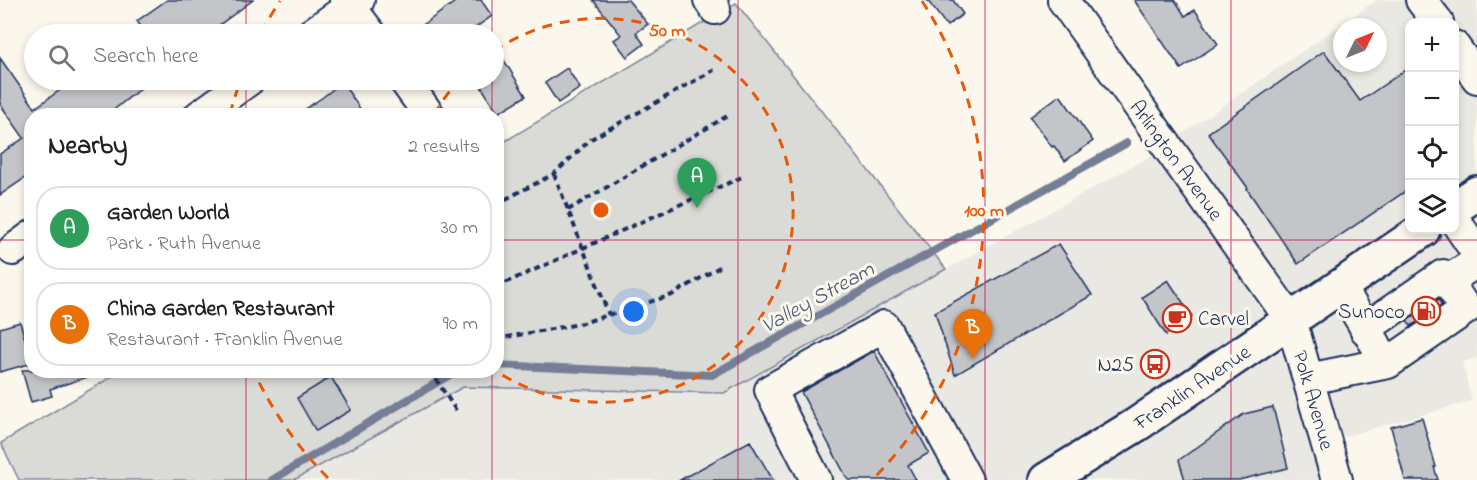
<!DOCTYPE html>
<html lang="en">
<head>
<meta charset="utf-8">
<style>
	:root { --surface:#fff; --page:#f6f6f6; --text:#202124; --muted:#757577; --line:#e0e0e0; --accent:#c8321e }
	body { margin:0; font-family:"Indie Flower",sans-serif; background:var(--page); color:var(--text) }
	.controls { position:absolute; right:18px; top:18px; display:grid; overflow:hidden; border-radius:12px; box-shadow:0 3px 9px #0003 }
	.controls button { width:54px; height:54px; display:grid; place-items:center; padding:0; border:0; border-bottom:2px solid var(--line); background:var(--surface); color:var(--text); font:30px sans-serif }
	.compass { position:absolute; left:1333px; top:18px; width:54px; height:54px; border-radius:50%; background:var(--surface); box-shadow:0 3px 9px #0003; rotate:47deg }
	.you { position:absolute; left:634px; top:312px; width:21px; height:21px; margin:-15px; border:4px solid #fff; border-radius:50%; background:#1a73e8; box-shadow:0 0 0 9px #1a73e833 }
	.badge { display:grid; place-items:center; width:39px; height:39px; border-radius:50%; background:var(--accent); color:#fff; font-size:20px; font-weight:700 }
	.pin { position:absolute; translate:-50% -50px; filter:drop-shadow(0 2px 3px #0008) }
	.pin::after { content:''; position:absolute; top:32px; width:21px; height:18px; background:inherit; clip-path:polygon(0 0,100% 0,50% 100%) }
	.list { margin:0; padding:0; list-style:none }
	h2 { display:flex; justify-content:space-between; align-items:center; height:78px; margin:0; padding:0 24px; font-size:26px }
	h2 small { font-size:20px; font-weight:400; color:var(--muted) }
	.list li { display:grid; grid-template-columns:39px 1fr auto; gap:18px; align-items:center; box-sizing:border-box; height:84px; margin:0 12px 12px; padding:0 12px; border:2px solid var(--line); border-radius:24px }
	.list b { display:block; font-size:22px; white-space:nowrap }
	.list p { margin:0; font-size:20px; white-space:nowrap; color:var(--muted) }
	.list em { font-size:20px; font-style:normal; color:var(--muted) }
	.icon { flex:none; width:33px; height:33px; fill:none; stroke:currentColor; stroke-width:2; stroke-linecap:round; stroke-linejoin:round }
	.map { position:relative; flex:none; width:1477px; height:480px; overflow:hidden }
	.search { position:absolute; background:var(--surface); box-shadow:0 3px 9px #0003; left:24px; top:24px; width:480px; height:66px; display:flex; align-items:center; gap:15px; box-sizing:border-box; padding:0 21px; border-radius:33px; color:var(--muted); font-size:22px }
	.panel { position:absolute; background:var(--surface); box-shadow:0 3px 9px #0003; left:24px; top:108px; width:480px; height:270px; border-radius:24px }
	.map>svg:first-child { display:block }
</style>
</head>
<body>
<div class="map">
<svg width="1477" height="480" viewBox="0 0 1477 480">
	<rect width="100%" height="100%" fill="#fbf7ec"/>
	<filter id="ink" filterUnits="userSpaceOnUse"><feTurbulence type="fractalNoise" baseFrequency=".0167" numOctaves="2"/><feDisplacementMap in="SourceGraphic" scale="12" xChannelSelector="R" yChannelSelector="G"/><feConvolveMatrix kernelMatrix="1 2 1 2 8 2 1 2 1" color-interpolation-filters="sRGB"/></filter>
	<g filter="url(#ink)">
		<path fill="#eae8e2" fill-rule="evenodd" d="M1377,0H1477V358L1462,362L1472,401L1321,443L1331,480H296L463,387L724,393L1147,158ZM1410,22H1454V230H1410ZM1342,27H1378V63H1342Z"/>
		<path fill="#dadad7" stroke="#7a849a" stroke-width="1.5" d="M736,3L946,269L724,393L463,387L294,480H19L1,443L121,371L496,370L497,146Z"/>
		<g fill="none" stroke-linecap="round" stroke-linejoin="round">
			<path stroke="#747e96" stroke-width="8" d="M496,365L712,375L1127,143
				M272,480L458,370"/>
		</g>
		<path fill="#c3c5c9" stroke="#1b2f5e" stroke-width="1.5" d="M167,0H253L207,34H146L137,21Z
			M458,0H481L492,16L466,34H410Z
			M593,0H628L648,24L636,33L644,44L627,57L614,40L621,35Z
			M927,0H953L963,14L947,26Z
			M1134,0H1175L1185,16L1195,10L1218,44L1181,69Z
			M494,44L526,96L498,113L477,80H494Z
			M1324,51L1360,101L1410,67V188L1298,264L1247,189L1248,188L1208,133Z
			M0,58L35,108L74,80H151L106,116H32V173L0,195V154L24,138L0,104Z
			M567,68L580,88L558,103L545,83Z
			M342,82L365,116H295L323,97Z
			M1060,95L1093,141L1065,161L1054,146L1052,147L1030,117Z
			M1059,244L1092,295L955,375L935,312Z
			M1168,280L1192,316L1166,335L1142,297Z
			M1438,299L1442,305L1411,326L1407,321Z
			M20,322L32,363L0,372V328Z
			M874,351L929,453L908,465L916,480H848L801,392Z
			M22,370H93L94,375L50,389L52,396L31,402Z
			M331,377L351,410L316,431L297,398Z
			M1273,407L1288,468L1239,480H1185L1179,460L1244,414Z
			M1422,418L1436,467H1434L1438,480H1405L1391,427Z
			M750,441L773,480H680Z"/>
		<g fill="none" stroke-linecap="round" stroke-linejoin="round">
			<g stroke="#1b2f5e" stroke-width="34">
				<path id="minor" d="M345,0L371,34
					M709,0L715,9
					M1063,0L1291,320L1337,480
					M1421,0L1438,22
					M311,34L359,0
					M1454,46L1477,78
					M404,80L430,116
					M199,116L249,80
					M1454,219L1477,253
					M13,250L32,236
					M1340,286L1376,345
					M1365,329L1443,275L1447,281
					M1308,379L1388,363L1466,309L1447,281L1477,262
					M816,480L770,390L884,326L967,480"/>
			</g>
			<g stroke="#1b2f5e" stroke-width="38">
				<path id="major" d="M1454,208L1477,193
					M1046,480L1136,425L1423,230"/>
			</g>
			<path stroke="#1b2f5e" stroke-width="4" stroke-dasharray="6 4.5" stroke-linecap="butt" d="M554,174L609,315
				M496,204L554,174L591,139L714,70
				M568,210L729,115
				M496,287L744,176
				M496,339L579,324L672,295L723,265
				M430,370L457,412"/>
			<use href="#minor" stroke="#fbf7ec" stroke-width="30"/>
			<use href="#major" stroke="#fbf7ec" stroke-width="33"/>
		</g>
	</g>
	<path fill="none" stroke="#c2185b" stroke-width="1.5" stroke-opacity="0.55" d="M246,0V34M492,0V34M738,0V480M985,0V480M1231,0V480M246,80V116M492,80V116M0,240H32M496,240H1477M246,370V480M492,370V480"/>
	<g fill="none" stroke="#e8590c" stroke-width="3" stroke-dasharray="10 8">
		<path d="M434 115A192 192 0 0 1 459 80M494 51A192 192 0 1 1 496 371"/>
		<path d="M328 478A383 383 0 0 1 254 372M230 114A383 383 0 0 1 240 82M261 33A383 383 0 0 1 280 1M922 1A383 383 0 0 1 874 478"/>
	</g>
	<defs>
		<g id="fuel-ring" transform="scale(1.5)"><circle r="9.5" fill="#fbf7ec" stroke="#c8321e" stroke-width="1.5"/><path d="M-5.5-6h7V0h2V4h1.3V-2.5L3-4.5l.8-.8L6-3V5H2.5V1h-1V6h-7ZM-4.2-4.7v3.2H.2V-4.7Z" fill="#c8321e"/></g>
		<g id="cafe-ring" transform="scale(1.5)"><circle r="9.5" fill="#fbf7ec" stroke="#c8321e" stroke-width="1.5"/><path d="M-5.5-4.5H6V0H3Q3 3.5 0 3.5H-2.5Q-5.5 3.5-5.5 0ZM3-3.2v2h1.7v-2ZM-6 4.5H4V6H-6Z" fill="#c8321e"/></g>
		<g id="bus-ring" transform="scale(1.5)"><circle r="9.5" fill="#fbf7ec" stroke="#c8321e" stroke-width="1.5"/><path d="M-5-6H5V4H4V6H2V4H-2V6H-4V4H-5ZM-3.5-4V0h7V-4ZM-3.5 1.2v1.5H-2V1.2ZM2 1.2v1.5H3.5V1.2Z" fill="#c8321e"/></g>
	</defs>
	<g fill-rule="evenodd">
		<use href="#fuel-ring" x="1426" y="311"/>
		<use href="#cafe-ring" x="1177" y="318"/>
		<use href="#bus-ring" x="1155" y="364"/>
	</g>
	<g text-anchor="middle" stroke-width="6" stroke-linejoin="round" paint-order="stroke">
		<g font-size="21" fill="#1b2f5e" stroke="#fbf7ec">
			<text transform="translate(1177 160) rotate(54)" y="7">Arlington Avenue</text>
			<text transform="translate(1192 387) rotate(-34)" y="7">Franklin Avenue</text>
			<text transform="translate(1314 400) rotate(74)" y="7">Polk Avenue</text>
		</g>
		<g font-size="21" fill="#1b2f5e" stroke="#fbf7ec" text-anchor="end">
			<text x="1405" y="318">Sunoco</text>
			<text x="1198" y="325" text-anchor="start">Carvel</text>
			<text x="1134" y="371">N25</text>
		</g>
		<g font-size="22" font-style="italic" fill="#47577a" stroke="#fbf7ec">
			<text transform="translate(817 296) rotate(-29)" y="8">Valley Stream</text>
		</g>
	</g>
	<circle cx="601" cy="210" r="9" fill="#e8590c" stroke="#fbf7ec" stroke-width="3"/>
	<g font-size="18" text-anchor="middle" font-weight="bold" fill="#e8590c" stroke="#fbf7ec" stroke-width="6" stroke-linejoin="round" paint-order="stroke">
		<text x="667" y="36">50 m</text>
		<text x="984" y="216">100 m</text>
	</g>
</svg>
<div class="controls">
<button>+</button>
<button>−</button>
<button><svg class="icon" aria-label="locate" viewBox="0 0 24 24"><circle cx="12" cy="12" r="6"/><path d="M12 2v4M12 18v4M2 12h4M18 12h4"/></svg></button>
<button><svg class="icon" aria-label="layers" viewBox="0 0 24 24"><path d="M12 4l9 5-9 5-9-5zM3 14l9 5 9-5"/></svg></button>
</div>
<svg class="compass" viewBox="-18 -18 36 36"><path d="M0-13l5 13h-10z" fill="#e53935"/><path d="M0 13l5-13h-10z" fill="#757577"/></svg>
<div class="you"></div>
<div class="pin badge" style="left:697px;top:208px;background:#2e9e5b">A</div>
<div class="pin badge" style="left:973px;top:359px;background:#e8710a">B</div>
<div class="search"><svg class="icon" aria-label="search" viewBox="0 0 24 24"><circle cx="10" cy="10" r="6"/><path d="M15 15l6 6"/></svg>Search here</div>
<section class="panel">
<h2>Nearby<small>2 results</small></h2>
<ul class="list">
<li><span class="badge" style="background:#2e9e5b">A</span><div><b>Garden World</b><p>Park · Ruth Avenue</p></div><em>30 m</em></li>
<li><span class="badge" style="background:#e8710a">B</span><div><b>China Garden Restaurant</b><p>Restaurant · Franklin Avenue</p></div><em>90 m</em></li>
</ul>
</section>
</div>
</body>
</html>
